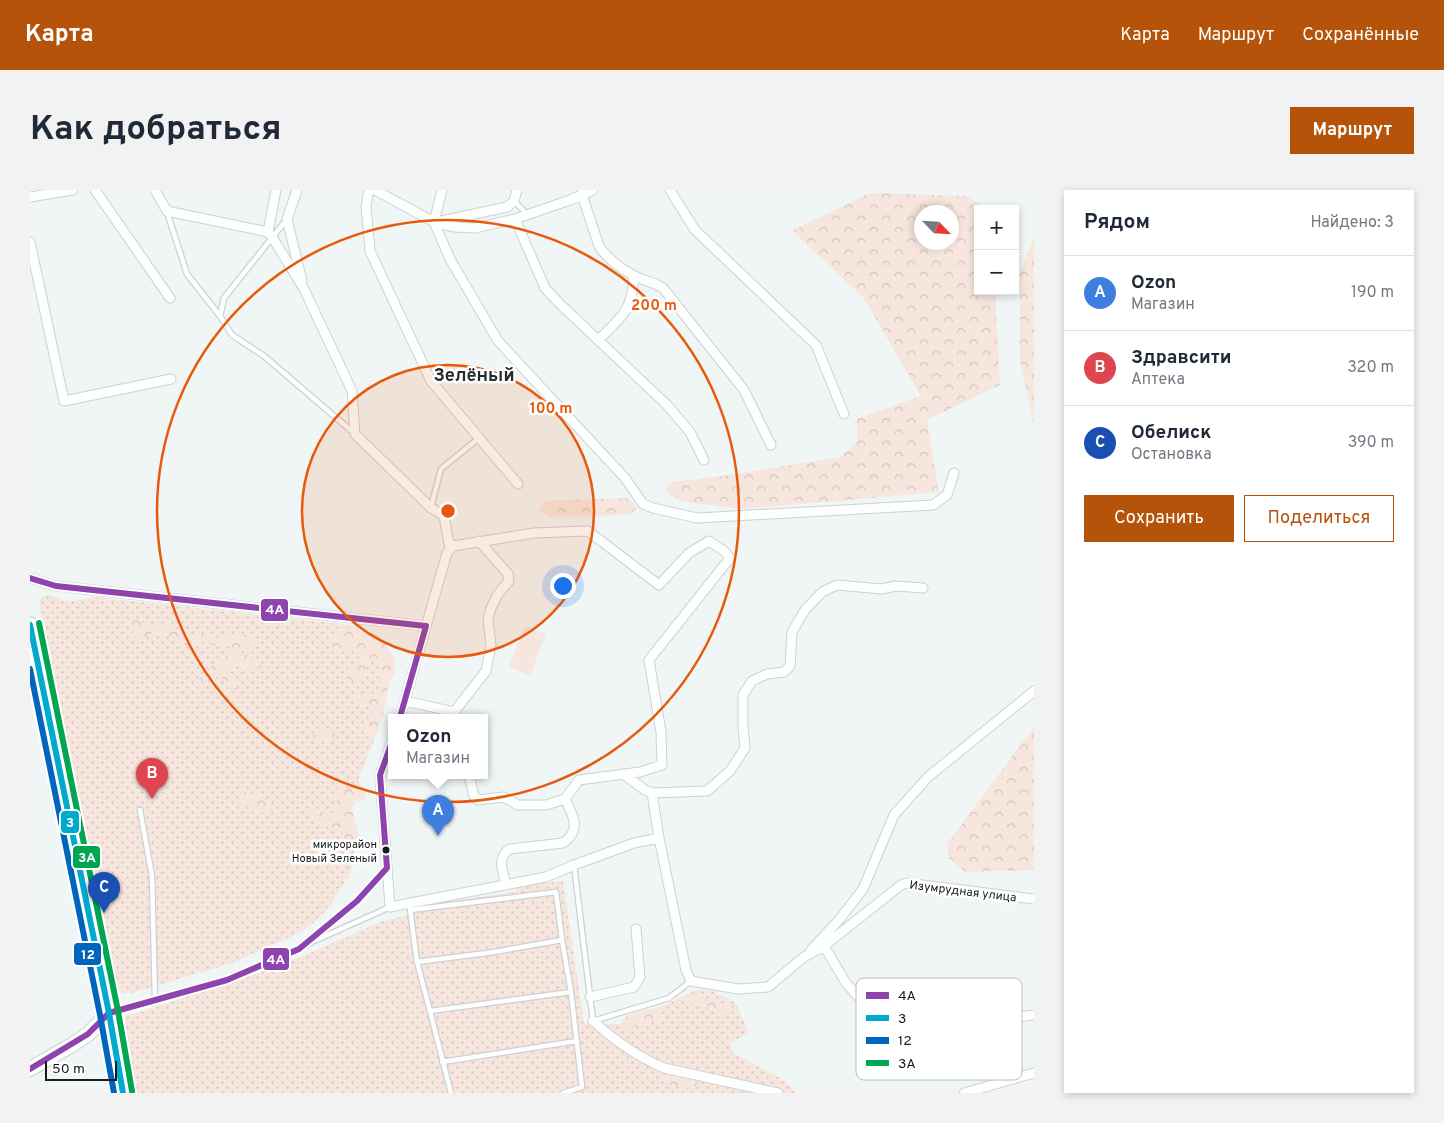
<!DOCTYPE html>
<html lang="ru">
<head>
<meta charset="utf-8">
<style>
	:root { --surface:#fff; --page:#f2f2f3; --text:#1f2937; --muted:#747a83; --line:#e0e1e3; --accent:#b45309 }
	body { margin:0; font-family:Overpass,sans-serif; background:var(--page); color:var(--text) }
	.controls { position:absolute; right:15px; top:15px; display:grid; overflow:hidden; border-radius:0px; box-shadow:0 2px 8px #0003 }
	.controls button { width:45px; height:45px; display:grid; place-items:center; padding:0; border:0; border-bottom:1px solid var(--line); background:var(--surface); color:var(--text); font:25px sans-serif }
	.compass { position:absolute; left:884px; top:15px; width:45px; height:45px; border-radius:50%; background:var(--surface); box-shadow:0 2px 8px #0003; rotate:115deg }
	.scale { position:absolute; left:15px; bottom:12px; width:72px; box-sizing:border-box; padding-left:5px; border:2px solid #171b1c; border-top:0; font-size:14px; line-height:18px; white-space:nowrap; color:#171b1c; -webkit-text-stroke:4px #fff; paint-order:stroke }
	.you { position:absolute; left:532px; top:395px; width:18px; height:18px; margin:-12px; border:4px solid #fff; border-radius:50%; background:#1a73e8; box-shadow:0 0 0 8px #1a73e833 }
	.badge { display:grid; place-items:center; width:32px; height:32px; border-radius:50%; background:var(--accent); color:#fff; font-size:16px; font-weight:700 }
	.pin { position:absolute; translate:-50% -41px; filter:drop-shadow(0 1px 2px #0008) }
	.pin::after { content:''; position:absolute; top:26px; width:18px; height:15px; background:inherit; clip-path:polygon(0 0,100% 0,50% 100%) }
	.popup { position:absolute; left:358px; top:524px; width:100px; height:65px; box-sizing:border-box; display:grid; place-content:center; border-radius:0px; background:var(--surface); filter:drop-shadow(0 1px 4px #0005); font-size:16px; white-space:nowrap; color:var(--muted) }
	.popup b { font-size:19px; color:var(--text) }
	.popup::after { content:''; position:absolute; left:50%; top:100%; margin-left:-10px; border:10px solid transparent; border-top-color:var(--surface) }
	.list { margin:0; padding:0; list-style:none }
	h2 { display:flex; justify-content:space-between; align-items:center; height:65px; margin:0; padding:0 20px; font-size:21px }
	h2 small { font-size:16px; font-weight:400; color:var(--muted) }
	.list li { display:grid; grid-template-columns:32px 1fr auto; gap:15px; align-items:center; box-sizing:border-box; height:75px; padding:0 20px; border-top:1px solid var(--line) }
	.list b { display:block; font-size:19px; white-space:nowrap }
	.list p { margin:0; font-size:16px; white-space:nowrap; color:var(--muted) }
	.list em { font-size:16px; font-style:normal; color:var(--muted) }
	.actions { display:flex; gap:10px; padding:15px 20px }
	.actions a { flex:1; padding:11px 0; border:1px solid var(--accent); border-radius:0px; text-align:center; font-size:18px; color:var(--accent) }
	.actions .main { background:var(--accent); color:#fff }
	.map { position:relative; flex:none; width:1004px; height:903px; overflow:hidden; border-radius:0px }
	header { display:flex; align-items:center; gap:30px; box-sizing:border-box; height:70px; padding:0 25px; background:var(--accent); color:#fff }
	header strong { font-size:24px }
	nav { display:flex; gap:28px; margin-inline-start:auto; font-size:18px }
	.intro { display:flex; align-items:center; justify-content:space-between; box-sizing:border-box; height:120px; padding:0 30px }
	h1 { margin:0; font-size:35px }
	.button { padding:12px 22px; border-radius:0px; background:var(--accent); color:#fff; font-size:18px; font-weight:700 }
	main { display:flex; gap:30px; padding:0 30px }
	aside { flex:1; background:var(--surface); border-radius:0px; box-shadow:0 2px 8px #0003 }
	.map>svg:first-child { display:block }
</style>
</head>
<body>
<header>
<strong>Карта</strong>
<nav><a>Карта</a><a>Маршрут</a><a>Сохранённые</a></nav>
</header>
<div class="intro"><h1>Как добраться</h1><a class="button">Маршрут</a></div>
<main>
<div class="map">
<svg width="1004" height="903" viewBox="0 0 1004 903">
	<defs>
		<pattern id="grass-dots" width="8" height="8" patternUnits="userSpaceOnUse" patternTransform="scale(1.25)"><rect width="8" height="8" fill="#f6e6dd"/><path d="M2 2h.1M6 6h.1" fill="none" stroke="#d2c5bd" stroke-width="1.8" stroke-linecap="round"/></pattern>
		<pattern id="forest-crowns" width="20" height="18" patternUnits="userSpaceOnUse" patternTransform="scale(1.25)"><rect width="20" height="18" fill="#f6e6dd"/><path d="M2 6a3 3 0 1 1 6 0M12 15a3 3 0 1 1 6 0" fill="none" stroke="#d2c5bd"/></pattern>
	</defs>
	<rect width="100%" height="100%" fill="#f0f5f6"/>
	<path fill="url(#grass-dots)" fill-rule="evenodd" d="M17,405C24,406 30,410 36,411C46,412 55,409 65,407L321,435L303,449L302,456L305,460C315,461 322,456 331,459L333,469L327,476L335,484L336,474L341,471C355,474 353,488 351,500L345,504H329L330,517L341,515L344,519L340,529L339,546L346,544L328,591L307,606L308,621L298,626L287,619L297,636L312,640L317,652L325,654L321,682L301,714L286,731L267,744L200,774L101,803C92,803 88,803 84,795L53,629L11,424L10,413L12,407ZM108,429L115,435L138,437L161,448L173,444L182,445L190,449L208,444L212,457L209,462L230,471L232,476L215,478L206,474L202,475L199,486L205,493L207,498L199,496L195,490L190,486L184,488L180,493L176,494L171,491L170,487L190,469L200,464L202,459L201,455L186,456L179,453L171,452L153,455C140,443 134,441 117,445Z
		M533,691L554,833L589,834L591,838L631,823L628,818L666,800L682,801L705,812L719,843L700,853L703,863L754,890L767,903H105L104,901L91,839L95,828L98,826L250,776L351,732L434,709L485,702L487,697L492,695ZM672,806L686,814L700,813L686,823L672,814Z"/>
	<path fill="url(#forest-crowns)" fill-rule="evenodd" d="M839,3L935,6L950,14L953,19H948V101H965L970,195L897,230L909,302L715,319L654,312L638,304L636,297L642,292L692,286L811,267L827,251V229L891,206L833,107L762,41ZM892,22H922V52H892Z
		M1004,49V234L990,172V81Z
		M596,308L605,314L606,319L600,324L578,326L521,327L510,322V317L515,311Z
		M103,429H108L115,435L138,437L161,448L173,444L182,445L190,449L208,444L222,446L226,450L227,456L220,459L212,458L210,462L230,471L232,476C221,483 212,472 202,475L199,485L205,493L207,498L204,500L195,490L190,486L184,488L180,493L176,494L171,492L170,487L190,469L200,464L202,459L201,455L186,456L179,453L171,452L162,458C146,453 129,432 113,450H108L103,445L101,433Z
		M321,435L332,438L350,447L365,469V483L359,492L352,529L346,544L339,546L334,542L332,535L340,529L344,519L341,515L325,516L323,511L329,504H345L351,500C353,488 355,474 341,471L336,475C335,487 330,495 316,490L315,484L319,477L327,476L333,469L331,459C322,456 314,461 305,460L302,456L303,449Z
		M1004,537V680L935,682L919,668L917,654Z
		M288,538L298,539L305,544L304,549L301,552L286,551L283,547Z
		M328,591L336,600V609L325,612L322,618L329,649L325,654L317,652L311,640L284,631L279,625L280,619H287L297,626L307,621V606L310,599H317Z
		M212,602C226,601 239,607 245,620L241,624C234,624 214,617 209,612L208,607Z
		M672,806L686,814L700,813L704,817L701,823C686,828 684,817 672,814C665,812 659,815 652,810L655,807Z
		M628,818L632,823L629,829L599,838H591L589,834C597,822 615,820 628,818Z
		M633,882L666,889L668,893L667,897C655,899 639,896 629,889V885Z"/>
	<path fill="#f6e6dd" d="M494,436L516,444L500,485L479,477Z"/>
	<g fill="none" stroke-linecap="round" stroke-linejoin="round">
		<g stroke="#cdd1d2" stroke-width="7">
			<path id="lane" d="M484,11L497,24
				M137,22L157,84L190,126L202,145L234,166L324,243
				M190,126L194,108L257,29
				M401,317L411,279L449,248
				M110,620L122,686L125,810
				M544,675L563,831L639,808L661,791
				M380,719L387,772
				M380,720L526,702L532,750
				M274,755L327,711L357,679
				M400,821L421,903
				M83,822L197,790L360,717
				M412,872L547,851
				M533,903L552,897L541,802L532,750L464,762L387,772L400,821L541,802"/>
		</g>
		<g stroke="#cdd1d2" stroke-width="11">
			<path id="street" d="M65,0L140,108
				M125,0L137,21L238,42L242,47L274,99L322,201L325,244L401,318L414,326L420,359
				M267,0L257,29L272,91
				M339,0L336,16L340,61L401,191L488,294
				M345,0L404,32L424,37L445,38L485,29L540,10L563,0
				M412,0L404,32L420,69L468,151L595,288L613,314L623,318L667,328L903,315L917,305L924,283
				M553,0L552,5L569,56C577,68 591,79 603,85C613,91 624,92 633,98L714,200L741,255
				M640,0L665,40L786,155L814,224
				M0,7L43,0
				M485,29L515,98L530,114L637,215L660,242L674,270
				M407,32L477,17L484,11L487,0
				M238,42L246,0
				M0,52L34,211L141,189
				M568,150C592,127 602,121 604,86
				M0,388L26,396L396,436
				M376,511L424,522L427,527
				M424,522L456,481L461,455L458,430L461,418L468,404L479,391L478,384L449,351
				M370,527L417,363L423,356L504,343L558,341L629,395L659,363L679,351L694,361L700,368L619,470L631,542L632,575L610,582L549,590L535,609L516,615H488L474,607L448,610L444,606L439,585
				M362,551L350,585L360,717L516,687L544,675L604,653L629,648
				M593,584L615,600L622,603L677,601L700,581L715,558L713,537V505L722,491L737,484L754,482L760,476L762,442L775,420L792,402L807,395L852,399L866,396L893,398
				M622,603L629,648L656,780L661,791L708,799L738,797L774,767L794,756L816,793L831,810L849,824L877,837H904L1004,825
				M476,695C473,682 466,667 480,659L533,653C552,640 543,625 535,609
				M794,756L871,695L877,693L1004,709
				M781,760L809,730L833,699L864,625L898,587L1004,501
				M560,807L604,797L610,787L606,739
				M563,831C584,850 608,867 634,878L748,903
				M934,903L1004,883"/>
		</g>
		<g stroke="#cdd1d2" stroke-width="16">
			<path id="secondary" d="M0,879L42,855L58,844L79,823"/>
		</g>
		<g stroke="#cdd1d2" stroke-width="18">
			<path id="primary" d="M0,435L79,823L93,903"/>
		</g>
		<use href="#lane" stroke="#fdfefe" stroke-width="4.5"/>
		<use href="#street" stroke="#fdfefe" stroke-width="9"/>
		<use href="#secondary" stroke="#fdfefe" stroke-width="14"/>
		<use href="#primary" stroke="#fdfefe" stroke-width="15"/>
		<g stroke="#fff" stroke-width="10">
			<path id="bus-1" d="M0,388L26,396L396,436L370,527
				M0,879L58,844L79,823L197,790L269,759L327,711L357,678L350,585L362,552"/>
		</g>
		<g stroke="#fff" stroke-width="10">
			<path id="bus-2" d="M0,435L79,823L93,903"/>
		</g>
		<g stroke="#fff" stroke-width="10">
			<path id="bus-3" d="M0,479L70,825L84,903"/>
		</g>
		<g stroke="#fff" stroke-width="10">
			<path id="bus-4" d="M9,433L88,821L102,901"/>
		</g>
		<use href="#bus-1" stroke="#8e44ad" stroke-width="6"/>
		<use href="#bus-2" stroke="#00a9ce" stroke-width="6"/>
		<use href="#bus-3" stroke="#0065bd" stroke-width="6"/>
		<use href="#bus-4" stroke="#00a651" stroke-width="6"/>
	</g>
	<circle cx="418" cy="321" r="146" fill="#e8590c" fill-opacity=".12"/>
	<g fill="none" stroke="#e8590c" stroke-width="2.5">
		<circle cx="418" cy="321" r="146"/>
		<circle cx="418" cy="321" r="291"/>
	</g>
	<circle fill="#171b1c" stroke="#fff" stroke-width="2" cx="356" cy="660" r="4.5"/>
	<g text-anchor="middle" stroke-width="5" stroke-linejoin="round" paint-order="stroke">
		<g font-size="11" fill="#171b1c" stroke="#fff" text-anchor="end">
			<text x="347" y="658">микрорайон<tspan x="347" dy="14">Новый Зеленый</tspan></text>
		</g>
		<g font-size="12" fill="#171b1c" stroke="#fff">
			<text transform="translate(933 701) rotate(7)" y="4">Изумрудная улица</text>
		</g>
		<g font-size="18" font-weight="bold" fill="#242c2f" stroke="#fff">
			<text x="444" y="191">Зелёный</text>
		</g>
	</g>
	<rect x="826" y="788" width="166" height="102" rx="8" fill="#fff" stroke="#b9bbbb" stroke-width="1"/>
	<rect x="836" y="802" width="23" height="7" fill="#8e44ad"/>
	<rect x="836" y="825" width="23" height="6" fill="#00a9ce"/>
	<rect x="836" y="847" width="23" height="7" fill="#0065bd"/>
	<rect x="836" y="870" width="23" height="6" fill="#00a651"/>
	<g font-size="14" fill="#171b1c">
		<text x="868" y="810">4А</text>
		<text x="868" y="833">3</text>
		<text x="868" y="855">12</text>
		<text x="868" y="878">3А</text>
	</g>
	<circle cx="418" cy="321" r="8" fill="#e8590c" stroke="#fff" stroke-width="2.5"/>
	<g font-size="15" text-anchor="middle" font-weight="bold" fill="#e8590c" stroke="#fff" stroke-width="5" stroke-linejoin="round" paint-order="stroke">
		<text x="624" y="120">200 m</text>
		<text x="521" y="223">100 m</text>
	</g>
	<g stroke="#fff" stroke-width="2">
		<rect x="230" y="408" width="29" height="24" rx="5" fill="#8e44ad"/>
		<rect x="30" y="620" width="20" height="24" rx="5" fill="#00a9ce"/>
		<rect x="42" y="655" width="29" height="24" rx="5" fill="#00a651"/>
		<rect x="43" y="752" width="29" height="24" rx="5" fill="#0065bd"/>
		<rect x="232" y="757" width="28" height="24" rx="5" fill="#8e44ad"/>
	</g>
	<g font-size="14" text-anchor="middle" font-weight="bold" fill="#fff">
		<text x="245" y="424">4А</text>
		<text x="40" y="637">3</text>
		<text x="57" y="672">3А</text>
		<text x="58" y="769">12</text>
		<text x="246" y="774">4А</text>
	</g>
</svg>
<div class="controls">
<button>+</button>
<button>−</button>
</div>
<svg class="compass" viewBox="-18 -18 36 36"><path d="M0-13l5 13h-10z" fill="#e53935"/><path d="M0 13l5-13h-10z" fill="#747a83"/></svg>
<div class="scale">50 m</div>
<div class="you"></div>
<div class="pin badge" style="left:408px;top:646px;background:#3f7fe0">A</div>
<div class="popup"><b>Ozon</b>Магазин</div>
<div class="pin badge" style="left:122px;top:609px;background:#e0444e">B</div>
<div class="pin badge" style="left:74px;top:723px;background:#1a4fb4">C</div>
</div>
<aside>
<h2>Рядом<small>Найдено: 3</small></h2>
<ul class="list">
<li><span class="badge" style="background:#3f7fe0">A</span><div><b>Ozon</b><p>Магазин</p></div><em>190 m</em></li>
<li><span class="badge" style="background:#e0444e">B</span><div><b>Здравсити</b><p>Аптека</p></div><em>320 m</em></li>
<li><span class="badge" style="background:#1a4fb4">C</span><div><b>Обелиск</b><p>Остановка</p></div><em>390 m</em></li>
</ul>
<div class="actions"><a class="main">Сохранить</a><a>Поделиться</a></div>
</aside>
</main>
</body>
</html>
